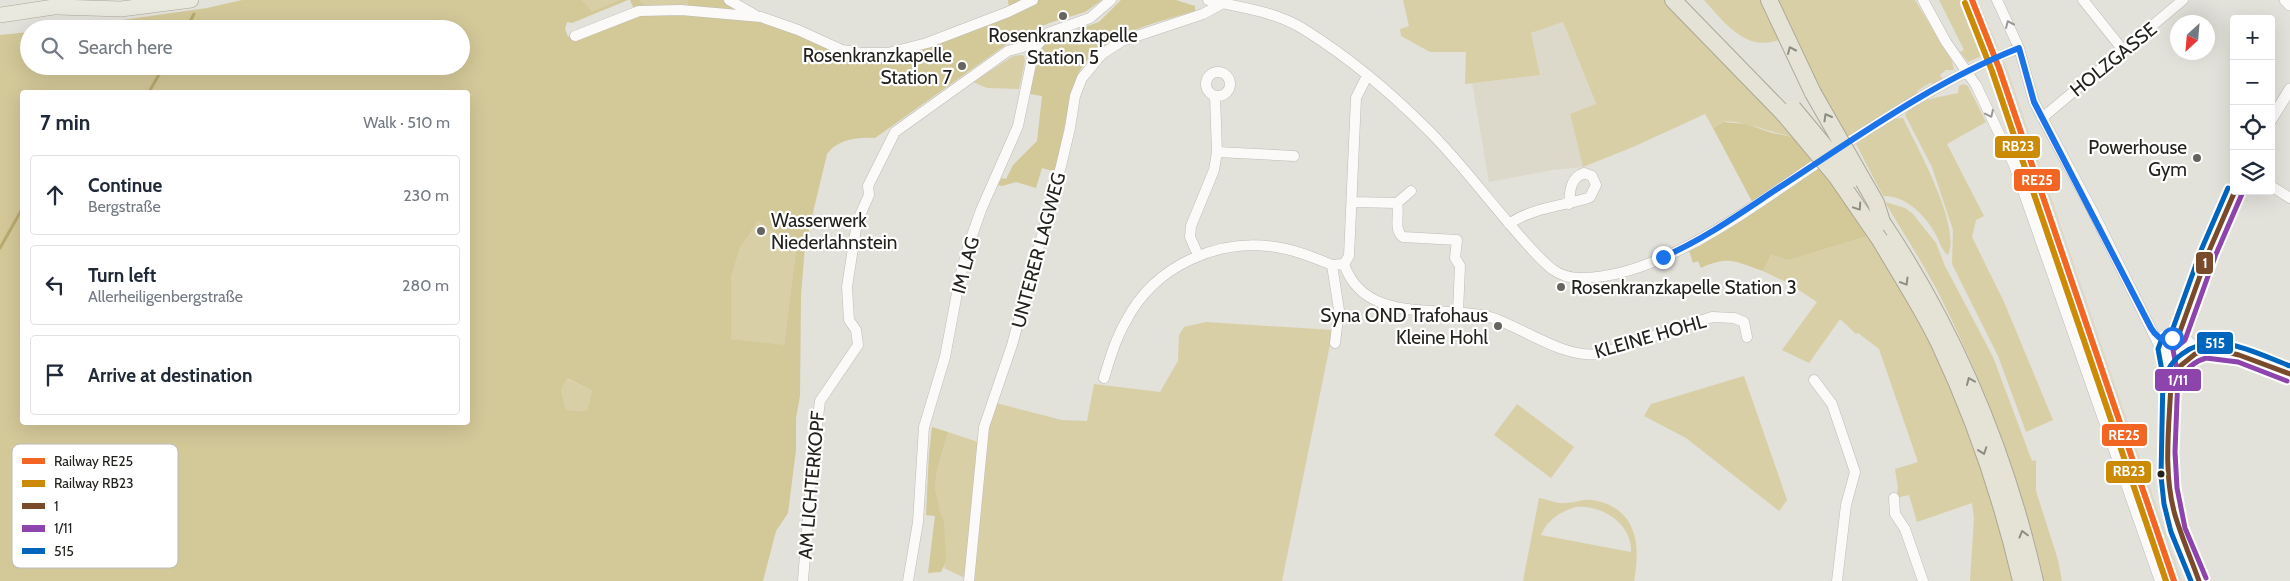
<!DOCTYPE html>
<html lang="en">
<head>
<meta charset="utf-8">
<style>
	:root { --surface:#fff; --page:#f2f2f3; --text:#1f2937; --muted:#747a83; --line:#e0e1e3 }
	body { margin:0; font-family:Cabin,sans-serif; background:var(--page); color:var(--text) }
	.controls { position:absolute; right:15px; top:15px; display:grid; overflow:hidden; border-radius:5px; box-shadow:0 5px 20px #0002 }
	.controls button { width:45px; height:45px; display:grid; place-items:center; padding:0; border:0; border-bottom:1px solid var(--line); background:var(--surface); color:var(--text); font:25px sans-serif }
	.compass { position:absolute; left:2170px; top:15px; width:45px; height:45px; border-radius:50%; background:var(--surface); box-shadow:0 5px 20px #0002; rotate:206deg }
	.stop { position:absolute; width:15px; height:15px; margin:-11px; border:4px solid #1a73e8; border-radius:50%; background:#fff }
	.stop.end { background:#1a73e8; border-color:#fff; box-shadow:0 1px 5px #0008 }
	.list { margin:0; padding:0; list-style:none }
	h2 { display:flex; justify-content:space-between; align-items:center; height:65px; margin:0; padding:0 20px; font-size:21px }
	h2 small { font-size:16px; font-weight:400; color:var(--muted) }
	.list li { display:grid; grid-template-columns:32px 1fr auto; gap:15px; align-items:center; box-sizing:border-box; height:80px; margin:0 10px 10px; padding:0 10px; border:1px solid var(--line); border-radius:5px }
	.list b { display:block; font-size:19px; white-space:nowrap }
	.list p { margin:0; font-size:16px; white-space:nowrap; color:var(--muted) }
	.list em { font-size:16px; font-style:normal; color:var(--muted) }
	.icon { flex:none; width:28px; height:28px; fill:none; stroke:currentColor; stroke-width:2; stroke-linecap:round; stroke-linejoin:round }
	.map { position:relative; flex:none; width:2290px; height:581px; overflow:hidden }
	.search { position:absolute; background:var(--surface); box-shadow:0 5px 20px #0002; left:20px; top:20px; width:450px; height:55px; display:flex; align-items:center; gap:12px; box-sizing:border-box; padding:0 18px; border-radius:28px; color:var(--muted); font-size:19px }
	.panel { position:absolute; background:var(--surface); box-shadow:0 5px 20px #0002; left:20px; top:90px; width:450px; height:335px; border-radius:5px }
	.map>svg:first-child { display:block }
</style>
</head>
<body>
<div class="map">
<svg width="2290" height="581" viewBox="0 0 2290 581">
	<rect width="100%" height="100%" fill="#e2e1da"/>
	<path fill="#dcd9ca" d="M1967,0H1978L1999,49L1989,53Z
		M1563,22L1596,105L1570,114L1583,167L1552,170L1489,182L1472,83L1540,75L1531,33Z
		M2005,62L2129,426L2182,581H2168L2060,271L1993,66Z"/>
	<path fill="#d9cfa6" fill-rule="evenodd" d="M582,0H619L592,11Z
		M640,0H688V6L645,5Z
		M1403,0H1663L1733,69L1793,137C1775,134 1738,119 1723,122C1720,123 1716,126 1713,128L1705,114L1633,147L1583,167L1570,114L1596,104L1563,22L1531,33L1540,75L1465,84L1466,52H1430L1401,36L1400,29L1409,26Z
		M1704,0H1762L1779,40C1745,52 1724,22 1704,0Z
		M1773,0H1915L1952,61L1954,70H1946L1940,75L1943,80L1936,84L1930,83L1917,91L1918,93L1848,137L1819,90Z
		M1939,0H1967L1989,53L1968,62L1960,52L1964,50Z
		M1021,55L1024,56L1025,61L1019,89L987,88L973,82L1013,56Z
		M1963,84L1968,86L1986,122L1947,144L1984,216L1976,220L1972,237L2004,302L2053,420L2026,432L1998,356L1952,264L1953,230L1932,167L1905,115C1915,99 1941,97 1958,93L1959,86Z
		M1903,118C1916,145 1962,227 1948,255C1942,251 1939,241 1936,235C1926,216 1906,195 1883,196L1856,144L1892,119Z
		M1885,202L1905,208L1913,214L1936,243L1945,266L1993,357L2032,461L2036,460V491L2058,560L2062,581H2044C2021,479 1984,383 1937,290C1921,260 1902,231 1885,202Z
		M758,221L796,249L784,346L731,339V278L740,248Z
		M1868,236C1910,304 1952,373 1978,449C1992,492 2002,537 2014,581H1970L1974,518L1972,503L1917,522L1909,495L1896,498L1898,488L1895,469L1918,462L1879,349L1858,333L1856,334L1840,319L1809,363L1782,350L1817,302L1788,283L1763,271L1771,255L1789,260Z
		M1206,322L1333,330L1282,581H974L987,428L996,403L1062,420L1087,421L1094,384L1160,392L1178,361L1179,335L1184,327Z
		M1744,376L1787,500L1779,511L1686,438L1644,416L1651,404Z
		M566,378L592,391L587,411L566,410L561,390Z
		M1517,404L1574,447L1551,478L1494,435Z
		M948,432L978,442L965,578L944,568L946,562L935,488L937,471Z
		M1539,498C1547,499 1557,504 1565,503C1575,503 1582,499 1592,500C1637,507 1641,545 1634,581H1523ZM1576,507C1602,505 1632,523 1631,552L1541,535C1547,520 1561,511 1576,507Z"/>
	<path fill="#d3c898" fill-rule="evenodd" d="M242,0H582L592,11L619,0H628L572,23L567,22L565,29L568,37L574,33L637,16L630,0H640L645,5L688,6V0H737L749,8L843,46L882,50L904,46L1009,8L1008,0H1102L1085,12L1049,23L1010,42L875,138C857,137 838,139 827,154L805,246L801,295L800,396L796,418V450L788,513L776,531L763,581H0V35L29,32V66H461V29H58L207,8ZM22,92H468V422H22ZM758,221L796,249L784,345L731,339V278L740,248ZM567,378L592,391L587,411L566,410L561,390Z
		M1121,0H1176L1195,6V11C1159,22 1091,36 1077,78C1073,91 1072,106 1070,120L1066,119L1056,172L1042,168L1036,188L1016,182L1002,186L998,185L1002,178L1006,179L1013,165L1037,141L1042,96L1030,94L1035,69L1043,45L1054,38L1099,22Z
		M1723,122L1746,124L1772,133L1793,137L1810,153L1868,236L1789,260L1771,255L1763,271C1735,262 1729,255 1701,268L1698,261L1693,263L1689,251L1700,246L1756,209L1713,128Z
		M932,427L948,432L937,471L935,488L940,513L944,521L946,562L941,572L928,573L935,516L926,515L929,453Z"/>
	<g fill="none" stroke-linecap="round" stroke-linejoin="round">
		<path stroke="#b7aa6e" stroke-width="3" d="M186,29L194,14
			M149,92L164,66
			M0,248L22,209"/>
		<g stroke="#bdbcb6" stroke-width="11">
			<path id="minor" d="M729,0L755,15
				M1208,0C1242,8 1275,11 1305,30C1348,57 1390,92 1426,128C1457,158 1484,195 1513,228C1525,242 1537,257 1552,269C1560,275 1570,278 1580,278C1661,279 1760,201 1825,158
				M1923,0L1946,42L1976,85L2014,165L2160,581
				M1997,0L2019,48L2034,102L2093,212L2158,343L2165,350
				M2083,0L2123,50
				M575,36L639,11L681,10L761,17L798,30L842,50L862,53H888L927,43L1008,12L1033,0
				M1206 84a12 12 0 1 1 24 0a12 12 0 1 1-24 0Z
				M2042,118L2183,0
				M1839,148C1897,111 1955,73 2019,48
				M1217,152L1294,156
				M2271,186L2290,198
				M1352,202L1397,203C1400,214 1393,230 1403,237L1457,240L1455,258L1460,266L1458,312
				M1397,203L1411,191
				M1509,224C1531,208 1563,206 1588,198L1590,197L1596,185L1592,176L1584,173C1570,178 1570,191 1569,204
				M1198,255L1190,237L1191,226L1214,170L1217,152L1215,96
				M1344,264C1365,326 1441,304 1490,317C1524,328 1564,359 1599,354L1712,317L1734,318L1744,322L1747,337
				M1335,343L1339,310L1332,265L1344,264L1349,256L1356,98L1367,76
				M1104,378C1110,358 1116,338 1126,321C1155,265 1220,236 1281,248C1299,251 1315,258 1332,265
				M1814,380L1832,404L1855,472L1846,505L1837,581
				M1894,498L1895,514L1905,529L1923,581
				M803,581L812,465L820,401L858,345L856,330L849,320L847,287L857,222L869,195L868,186L895,132L1008,51L1037,43
				M908,581L918,522L924,427L945,357L960,277L969,244L981,210L1018,126L1034,49L1048,33L1090,18L1111,0
				M969,581L984,427L1012,345L1061,166L1070,128L1075,96L1082,78L1102,54L1122,41L1203,14L1223,3"/>
		</g>
		<g stroke="#bdbcb6" stroke-width="12">
			<path id="tertiary" d="M2285,0L2290,5
				M2271,120L2290,89
				M2178,337L2209,251L2235,191
				M2190,344L2239,356L2290,374
				M2171,381C2176,367 2187,364 2191,353L2188,341L2178,337L2169,341L2165,352L2169,361L2171,381L2169,485L2175,515L2199,581"/>
		</g>
		<g stroke="#aca795" stroke-width="16">
			<path id="primary" d="M57,7L121,9L191,0
				M0,15L67,5"/>
		</g>
		<g stroke="#aca795" stroke-width="18">
			<path id="trunk" d="M1673,0L1784,114
				M1769,0L1813,93
				M1882,222C1955,331 2006,453 2035,581
				M1880,240C1900,274 1922,308 1939,343C1975,419 2002,499 2021,581"/>
		</g>
		<use href="#minor" stroke="#fbfaf9" stroke-width="10"/>
		<use href="#tertiary" stroke="#fbfaf9" stroke-width="11"/>
		<use href="#primary" stroke="#eae9df" stroke-width="15"/>
		<use href="#trunk" stroke="#e4e3d6" stroke-width="16"/>
		<g stroke="#aca795" stroke-width="18" stroke-linecap="butt">
			<path id="trunk-bridge" d="M1813,93L1876,203L1882,222
				M1793,108L1852,179
				M1784,114L1836,176L1880,240"/>
		</g>
		<use href="#trunk-bridge" stroke="#e4e3d6" stroke-width="16"/>
		<g stroke="#fff" stroke-width="9">
			<path id="bus-1" d="M2178,337L2209,251L2235,191
				M2199,581C2191,559 2182,538 2175,515C2163,473 2169,427 2171,384L2179,367L2195,354L2204,350H2218L2239,355L2290,374"/>
		</g>
		<g stroke="#fff" stroke-width="9">
			<path id="bus-2" d="M2178,391C2179,375 2190,363 2206,358L2238,362L2287,381
				M2206,578L2185,528L2177,488L2175,452L2178,375L2173,350L2185,340L2216,254L2242,194"/>
		</g>
		<g stroke="#fff" stroke-width="9">
			<path id="bus-3" d="M2164,391C2164,376 2169,363 2182,354C2215,329 2255,353 2290,366
				M2191,581L2171,532L2164,504L2161,476L2163,376L2158,349L2163,336L2172,331L2202,248L2228,188"/>
		</g>
		<use href="#bus-1" stroke="#7a4b2a" stroke-width="5"/>
		<use href="#bus-2" stroke="#8e44ad" stroke-width="5"/>
		<use href="#bus-3" stroke="#0065bd" stroke-width="5"/>
		<g stroke="#fff" stroke-width="10">
			<path id="rail-1" d="M1972,0L1999,68L2174,581"/>
		</g>
		<g stroke="#fff" stroke-width="10">
			<path id="rail-2" d="M1965,3L1992,71L2166,581"/>
		</g>
		<use href="#rail-1" stroke="#f26522" stroke-width="6"/>
		<use href="#rail-2" stroke="#cc8b06" stroke-width="6"/>
	</g>
	<defs><path id="oneway-chevron" d="M-2-3.5L2.5 0L-2 3.5" fill="none" stroke-width="1.6" stroke-linecap="round" stroke-linejoin="round" transform="scale(1.25)"/></defs>
	<g stroke="#999896">
		<use href="#oneway-chevron" transform="translate(2009 24) rotate(-114)"/>
		<use href="#oneway-chevron" transform="translate(1990 114) rotate(65)"/>
	</g>
	<g stroke="#8d8c82">
		<use href="#oneway-chevron" transform="translate(1791 50) rotate(-114)"/>
		<use href="#oneway-chevron" transform="translate(1827 117) rotate(-120)"/>
		<use href="#oneway-chevron" transform="translate(1858 207) rotate(56)"/>
		<use href="#oneway-chevron" transform="translate(1905 282) rotate(59)"/>
		<use href="#oneway-chevron" transform="translate(1970 381) rotate(-113)"/>
		<use href="#oneway-chevron" transform="translate(1983 451) rotate(71)"/>
		<use href="#oneway-chevron" transform="translate(2023 534) rotate(-105)"/>
	</g>
	<g fill="none" stroke-linecap="round" stroke-linejoin="round">
		<path stroke="#1a73e8" stroke-width="6" d="M1663,257C1705,239 1742,212 1780,187C1857,137 1933,82 2019,48L2034,102L2151,328C2155,335 2160,340 2169,341L2172,338"/>
	</g>
	<g fill="#65645e" stroke="#fff" stroke-width="2">
		<circle cx="1063" cy="16" r="5"/>
		<circle cx="962" cy="66" r="5"/>
		<circle cx="2197" cy="158" r="5"/>
		<circle cx="761" cy="231" r="5"/>
		<circle cx="1561" cy="287" r="5"/>
		<circle cx="1498" cy="326" r="5"/>
	</g>
	<circle fill="#22211c" stroke="#fff" stroke-width="2" cx="2161" cy="474" r="4.5"/>
	<g text-anchor="middle" stroke-width="4.5" stroke-linejoin="round" paint-order="stroke">
		<g font-size="19" fill="#22211c" stroke="#fff" text-anchor="end">
			<text x="1063" y="42" text-anchor="middle">Rosenkranzkapelle<tspan x="1063" dy="22">Station 5</tspan></text>
			<text x="952" y="62">Rosenkranzkapelle<tspan x="952" dy="22">Station 7</tspan></text>
			<text x="2187" y="154">Powerhouse<tspan x="2187" dy="22">Gym</tspan></text>
			<text x="771" y="227" text-anchor="start">Wasserwerk<tspan x="771" dy="22">Niederlahnstein</tspan></text>
			<text x="1571" y="294" text-anchor="start">Rosenkranzkapelle Station 3</text>
			<text x="1488" y="322">Syna OND Trafohaus<tspan x="1488" dy="22">Kleine Hohl</tspan></text>
		</g>
		<g font-size="19" fill="#22211c" stroke="#fff">
			<text transform="translate(2113 59) rotate(-39)" y="7">HOLZGASSE</text>
			<text transform="translate(1038 250) rotate(-75)" y="7">UNTERER LAGWEG</text>
			<text transform="translate(965 265) rotate(-75)" y="7">IM LAG</text>
			<text transform="translate(1650 336) rotate(-16)" y="7">KLEINE HOHL</text>
			<text transform="translate(811 485) rotate(-85)" y="7">AM LICHTERKOPF</text>
		</g>
	</g>
	<rect x="12" y="444" width="166" height="124" rx="8" fill="#fff" stroke="#bdbcbb" stroke-width="1"/>
	<rect x="22" y="458" width="23" height="6" fill="#f26522"/>
	<rect x="22" y="480" width="23" height="7" fill="#cc8b06"/>
	<rect x="22" y="503" width="23" height="6" fill="#7a4b2a"/>
	<rect x="22" y="525" width="23" height="7" fill="#8e44ad"/>
	<rect x="22" y="548" width="23" height="6" fill="#0065bd"/>
	<g font-size="14" fill="#22211c">
		<text x="54" y="466">Railway RE25</text>
		<text x="54" y="488">Railway RB23</text>
		<text x="54" y="511">1</text>
		<text x="54" y="533">1/11</text>
		<text x="54" y="556">515</text>
	</g>
	<g stroke="#fff" stroke-width="2">
		<rect x="1994" y="135" width="47" height="24" rx="5" fill="#cc8b06"/>
		<rect x="2013" y="168" width="48" height="24" rx="5" fill="#f26522"/>
		<rect x="2195" y="251" width="19" height="24" rx="5" fill="#7a4b2a"/>
		<rect x="2196" y="331" width="38" height="24" rx="5" fill="#0065bd"/>
		<rect x="2154" y="368" width="48" height="24" rx="5" fill="#8e44ad"/>
		<rect x="2101" y="423" width="47" height="24" rx="5" fill="#f26522"/>
		<rect x="2105" y="460" width="47" height="24" rx="5" fill="#cc8b06"/>
	</g>
	<g font-size="14" text-anchor="middle" font-weight="bold" fill="#fff">
		<text x="2018" y="151">RB23</text>
		<text x="2037" y="185">RE25</text>
		<text x="2205" y="268">1</text>
		<text x="2215" y="348">515</text>
		<text x="2178" y="385">1/11</text>
		<text x="2124" y="440">RE25</text>
		<text x="2129" y="476">RB23</text>
	</g>
</svg>
<div class="controls">
<button>+</button>
<button>−</button>
<button><svg class="icon" aria-label="locate" viewBox="0 0 24 24"><circle cx="12" cy="12" r="6"/><path d="M12 2v4M12 18v4M2 12h4M18 12h4"/></svg></button>
<button><svg class="icon" aria-label="layers" viewBox="0 0 24 24"><path d="M12 4l9 5-9 5-9-5zM3 14l9 5 9-5"/></svg></button>
</div>
<svg class="compass" viewBox="-18 -18 36 36"><path d="M0-13l5 13h-10z" fill="#e53935"/><path d="M0 13l5-13h-10z" fill="#747a83"/></svg>
<div class="stop" style="left:2172px;top:338px"></div>
<div class="stop end" style="left:1663px;top:257px"></div>
<div class="search"><svg class="icon" aria-label="search" viewBox="0 0 24 24"><circle cx="10" cy="10" r="6"/><path d="M15 15l6 6"/></svg>Search here</div>
<section class="panel">
<h2>7 min<small>Walk · 510 m</small></h2>
<ul class="list">
<li><svg class="icon" aria-label="ahead" viewBox="0 0 24 24"><path d="M12 20V5M6 11l6-6 6 6"/></svg><div><b>Continue</b><p>Bergstraße</p></div><em>230 m</em></li>
<li><svg class="icon" aria-label="left" viewBox="0 0 24 24"><path d="M17 20v-9H6M10 6l-5 5 5 5"/></svg><div><b>Turn left</b><p>Allerheiligenbergstraße</p></div><em>280 m</em></li>
<li><svg class="icon" aria-label="arrive" viewBox="0 0 24 24"><path d="M6 21V4h12l-3 4 3 4H6"/></svg><div><b>Arrive at destination</b></div></li>
</ul>
</section>
</div>
</body>
</html>
